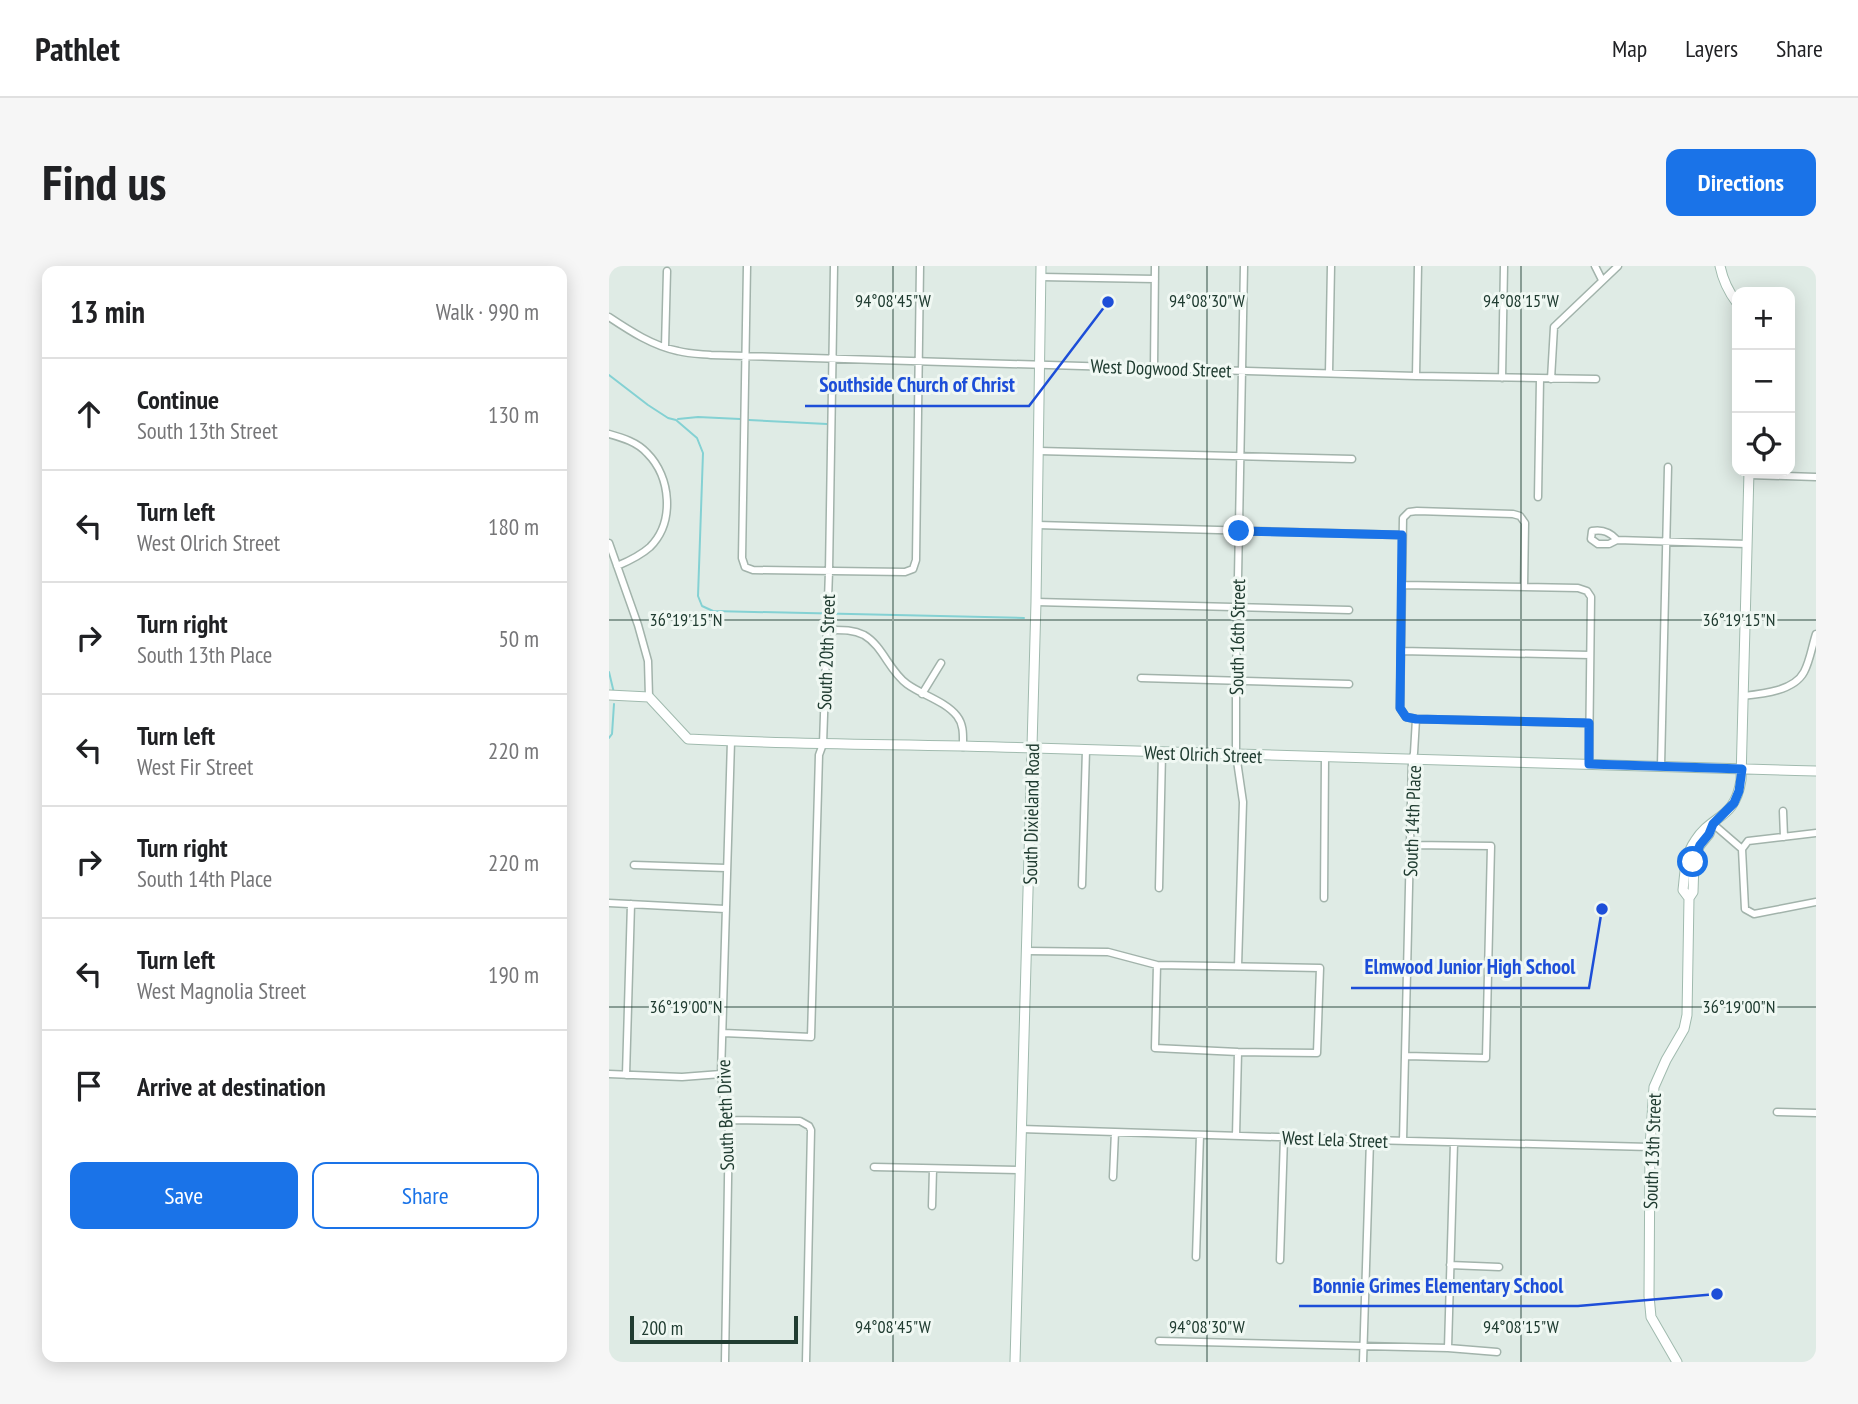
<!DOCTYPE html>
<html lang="en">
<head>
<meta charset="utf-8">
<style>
	:root { --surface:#fff; --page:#f6f6f6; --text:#202124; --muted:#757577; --line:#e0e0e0; --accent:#1a73e8 }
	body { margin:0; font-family:"PT Sans Narrow",sans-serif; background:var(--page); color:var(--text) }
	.controls { position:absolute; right:21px; top:21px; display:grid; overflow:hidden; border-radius:14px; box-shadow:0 4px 18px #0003 }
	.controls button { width:63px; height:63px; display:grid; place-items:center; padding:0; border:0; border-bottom:2px solid var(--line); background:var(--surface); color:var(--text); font:35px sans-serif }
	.scale { position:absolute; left:21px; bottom:18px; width:168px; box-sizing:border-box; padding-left:7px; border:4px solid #203c31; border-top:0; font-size:19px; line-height:24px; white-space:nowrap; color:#203c31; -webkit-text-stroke:5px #f0f8f3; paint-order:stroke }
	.stop { position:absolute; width:21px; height:21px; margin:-16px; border:5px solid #1a73e8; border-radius:50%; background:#fff }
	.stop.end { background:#1a73e8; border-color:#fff; box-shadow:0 2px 7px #0008 }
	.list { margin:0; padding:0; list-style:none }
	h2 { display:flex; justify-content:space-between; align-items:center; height:91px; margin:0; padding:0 28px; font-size:30px }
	h2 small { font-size:23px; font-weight:400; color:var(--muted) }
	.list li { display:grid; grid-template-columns:46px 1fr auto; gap:21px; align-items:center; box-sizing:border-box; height:112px; padding:0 28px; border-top:2px solid var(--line) }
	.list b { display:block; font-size:26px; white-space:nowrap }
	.list p { margin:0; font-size:23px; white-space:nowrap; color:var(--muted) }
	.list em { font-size:23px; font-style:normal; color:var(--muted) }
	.actions { display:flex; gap:14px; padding:21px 28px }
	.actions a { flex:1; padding:16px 0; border:2px solid var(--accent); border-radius:14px; text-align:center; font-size:24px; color:var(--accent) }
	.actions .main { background:var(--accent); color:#fff }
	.icon { flex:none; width:38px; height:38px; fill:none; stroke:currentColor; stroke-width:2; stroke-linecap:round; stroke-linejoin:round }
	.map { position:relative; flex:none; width:1207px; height:1096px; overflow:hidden; border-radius:14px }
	header { display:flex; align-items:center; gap:42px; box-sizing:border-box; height:98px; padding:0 35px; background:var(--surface); border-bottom:2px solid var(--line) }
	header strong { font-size:33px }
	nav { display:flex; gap:38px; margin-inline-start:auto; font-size:24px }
	.intro { display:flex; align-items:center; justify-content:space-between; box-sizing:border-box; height:168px; padding:0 42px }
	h1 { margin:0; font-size:49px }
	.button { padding:18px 32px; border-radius:14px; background:var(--accent); color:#fff; font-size:24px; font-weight:700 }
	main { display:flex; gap:42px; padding:0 42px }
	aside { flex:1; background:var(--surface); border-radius:14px; box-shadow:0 4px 18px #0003 }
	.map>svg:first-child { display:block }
</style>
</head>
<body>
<header>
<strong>Pathlet</strong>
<nav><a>Map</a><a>Layers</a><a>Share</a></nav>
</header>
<div class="intro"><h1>Find us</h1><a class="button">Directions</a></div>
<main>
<aside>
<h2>13 min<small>Walk · 990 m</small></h2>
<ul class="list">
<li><svg class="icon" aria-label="ahead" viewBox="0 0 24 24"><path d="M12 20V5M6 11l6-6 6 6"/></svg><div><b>Continue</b><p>South 13th Street</p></div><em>130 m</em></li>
<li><svg class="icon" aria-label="left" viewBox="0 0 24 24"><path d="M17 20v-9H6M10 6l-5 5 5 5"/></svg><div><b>Turn left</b><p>West Olrich Street</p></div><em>180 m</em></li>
<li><svg class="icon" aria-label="right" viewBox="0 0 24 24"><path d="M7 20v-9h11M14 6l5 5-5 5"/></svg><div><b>Turn right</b><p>South 13th Place</p></div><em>50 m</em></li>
<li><svg class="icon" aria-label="left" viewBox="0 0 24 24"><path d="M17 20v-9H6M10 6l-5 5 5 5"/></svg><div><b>Turn left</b><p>West Fir Street</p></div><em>220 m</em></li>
<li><svg class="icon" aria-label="right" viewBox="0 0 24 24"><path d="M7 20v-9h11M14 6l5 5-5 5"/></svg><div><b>Turn right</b><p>South 14th Place</p></div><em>220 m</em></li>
<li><svg class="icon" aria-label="left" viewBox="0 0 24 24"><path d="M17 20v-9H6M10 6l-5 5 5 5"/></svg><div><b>Turn left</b><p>West Magnolia Street</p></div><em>190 m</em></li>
<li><svg class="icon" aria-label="arrive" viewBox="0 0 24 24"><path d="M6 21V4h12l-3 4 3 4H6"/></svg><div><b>Arrive at destination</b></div></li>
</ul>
<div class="actions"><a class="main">Save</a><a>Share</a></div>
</aside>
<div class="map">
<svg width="1207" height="1096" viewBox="0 0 1207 1096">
	<rect width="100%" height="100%" fill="#dfebe5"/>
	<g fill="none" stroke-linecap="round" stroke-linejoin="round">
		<path stroke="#84d1d3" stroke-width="2" d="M0,109L39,139L59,152L67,154L88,172L94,187L89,330L93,340L104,345L415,352
			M69,153L89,151L131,153
			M140,154L218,158
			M0,406L5,427
			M0,472L3,468L5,438"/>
		<g stroke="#a2b3ab" stroke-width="9">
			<path id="street" d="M138,0L133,292L136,301L144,304L296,306L304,303L307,294L311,0
				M986,0L993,14
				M432,11L546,13
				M0,51C21,65 44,80 69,85C80,88 91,88 102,89L807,110L987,113
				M56,81L58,5
				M545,102L546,0
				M720,107L722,0
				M807,110L809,0
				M893,112L895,0
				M942,113L945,61L1009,0
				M0,168C14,172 28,176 38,187C62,211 66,256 41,281C31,290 20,295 8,300
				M430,185L743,193
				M1140,209L1207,211
				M929,231L931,113
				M428,259L793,269
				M1008,274C1001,266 994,263 983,265L982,273L989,278H1000L1008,274L1138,278
				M0,277L29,359L39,395L40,431
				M793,319L969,322L978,325L982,331L980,498
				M427,336L740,344
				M218,364C231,364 243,363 255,369C274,380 280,405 298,418C313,429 336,435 348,450C355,459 354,469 354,481
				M792,385L981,389
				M532,412L740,418
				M313,428L332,397
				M1134,430C1153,428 1185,425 1195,406C1201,395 1203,380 1207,368
				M807,453L980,457
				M1052,500L1059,201
				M1174,545L1175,571
				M1104,558L1133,583
				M1133,583L1136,643L1145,648L1207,636
				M1133,583L1139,575L1207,567
				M25,599L117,602
				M473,619L477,484
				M550,622L553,487
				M715,632L716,491
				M0,637L116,643
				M418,685L499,686L548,699L711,702L708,787L629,786L546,782L548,699
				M629,700L634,536L627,488V415L635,0
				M114,767L202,771L210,489L214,478L220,305L225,0
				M797,790L877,792L882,580L802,579
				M0,808L73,811L112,808
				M17,809L22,638
				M1168,846L1207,847
				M120,854L191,855L200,860L202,864L197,1096
				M412,863L761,874L1041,881
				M627,870L629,786
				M794,875L803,494L805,487L807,453L797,451L791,442L794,252L800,246L808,245L904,248L911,250L916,257L915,321
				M265,901L411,904
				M504,911L506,866
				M323,940L324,903
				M587,991L591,869
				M671,994L675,871
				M841,999L890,1001
				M550,1075L839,1082L888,1086
				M839,1082L845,877
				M116,1096L120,854L116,839L112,808L122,475
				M754,1096L761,874"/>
		</g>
		<g stroke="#a0baae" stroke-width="11">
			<path id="secondary" d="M1111,0C1114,15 1119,25 1128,37
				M0,429L40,431L79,473C194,479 309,478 425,482C685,490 946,498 1207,505
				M1080,632L1074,624C1076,607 1076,589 1086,575C1103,548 1126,554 1132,514L1140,205
				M406,1096L427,336L432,0
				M1068,1096L1042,1051L1040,1030L1041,881L1045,821L1057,794L1075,763L1078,749L1080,632L1084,626L1085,596L1087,587L1091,579L1100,568L1104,558"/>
		</g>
		<use href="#street" stroke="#fff" stroke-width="6"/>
		<use href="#secondary" stroke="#fff" stroke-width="9"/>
	</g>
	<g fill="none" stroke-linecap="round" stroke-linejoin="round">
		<path stroke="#1a73e8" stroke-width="9" d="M630,265L793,269L791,442L797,451L807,453L980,457V498L1133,503L1130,525L1125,537L1104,558L1100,568L1091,579L1084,596"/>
	</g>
	<path fill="none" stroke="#203c31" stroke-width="2" stroke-opacity="0.45" d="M284,0V1096M598,0V1096M912,0V1096M0,354H1207M0,741H1207"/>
	<g text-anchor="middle" stroke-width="6" stroke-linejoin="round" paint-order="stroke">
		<g font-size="19" fill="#203c31" stroke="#f0f8f3">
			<text transform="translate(552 102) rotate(2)" y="7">West Dogwood Street</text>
			<text transform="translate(628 371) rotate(-89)" y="7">South 16th Street</text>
			<text transform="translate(217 386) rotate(-88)" y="7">South 20th Street</text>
			<text transform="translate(594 488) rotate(2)" y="7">West Olrich Street</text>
			<text transform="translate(422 548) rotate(-89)" y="7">South Dixieland Road</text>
			<text transform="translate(803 555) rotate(-88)" y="7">South 14th Place</text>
			<text transform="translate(116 849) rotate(-92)" y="7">South Beth Drive</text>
			<text transform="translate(726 873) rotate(2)" y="7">West Lela Street</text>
			<text transform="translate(1043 885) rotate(-88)" y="7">South 13th Street</text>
		</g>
	</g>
	<g font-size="18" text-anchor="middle" fill="#203c31" stroke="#f0f8f3" stroke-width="6" stroke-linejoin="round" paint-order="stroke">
		<text x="284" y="41">94°08'45"W</text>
		<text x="598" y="41">94°08'30"W</text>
		<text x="912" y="41">94°08'15"W</text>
		<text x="77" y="360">36°19'15"N</text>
		<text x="1130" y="360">36°19'15"N</text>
		<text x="77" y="747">36°19'00"N</text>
		<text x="1130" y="747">36°19'00"N</text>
		<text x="284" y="1067">94°08'45"W</text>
		<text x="598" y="1067">94°08'30"W</text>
		<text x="912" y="1067">94°08'15"W</text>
	</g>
	<path fill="none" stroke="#1d4ed8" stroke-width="2.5" d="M499 36L420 140H196M993 643L980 722H742M1108 1028L969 1040H690"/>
	<g fill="#1d4ed8" stroke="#f0f8f3" stroke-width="2.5">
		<circle cx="499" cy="36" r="7"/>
		<circle cx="993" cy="643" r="7"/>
		<circle cx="1108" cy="1028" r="7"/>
	</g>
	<g font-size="21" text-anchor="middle" font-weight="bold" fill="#1d4ed8" stroke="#f0f8f3" stroke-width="6" stroke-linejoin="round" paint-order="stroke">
		<text x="308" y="126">Southside Church of Christ</text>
		<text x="861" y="708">Elmwood Junior High School</text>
		<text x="829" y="1027">Bonnie Grimes Elementary School</text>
	</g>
</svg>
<div class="controls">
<button>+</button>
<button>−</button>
<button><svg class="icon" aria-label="locate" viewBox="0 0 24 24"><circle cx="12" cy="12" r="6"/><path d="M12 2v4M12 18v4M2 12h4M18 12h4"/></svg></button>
</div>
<div class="scale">200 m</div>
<div class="stop" style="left:1084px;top:596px"></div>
<div class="stop end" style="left:630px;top:265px"></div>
</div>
</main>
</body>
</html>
